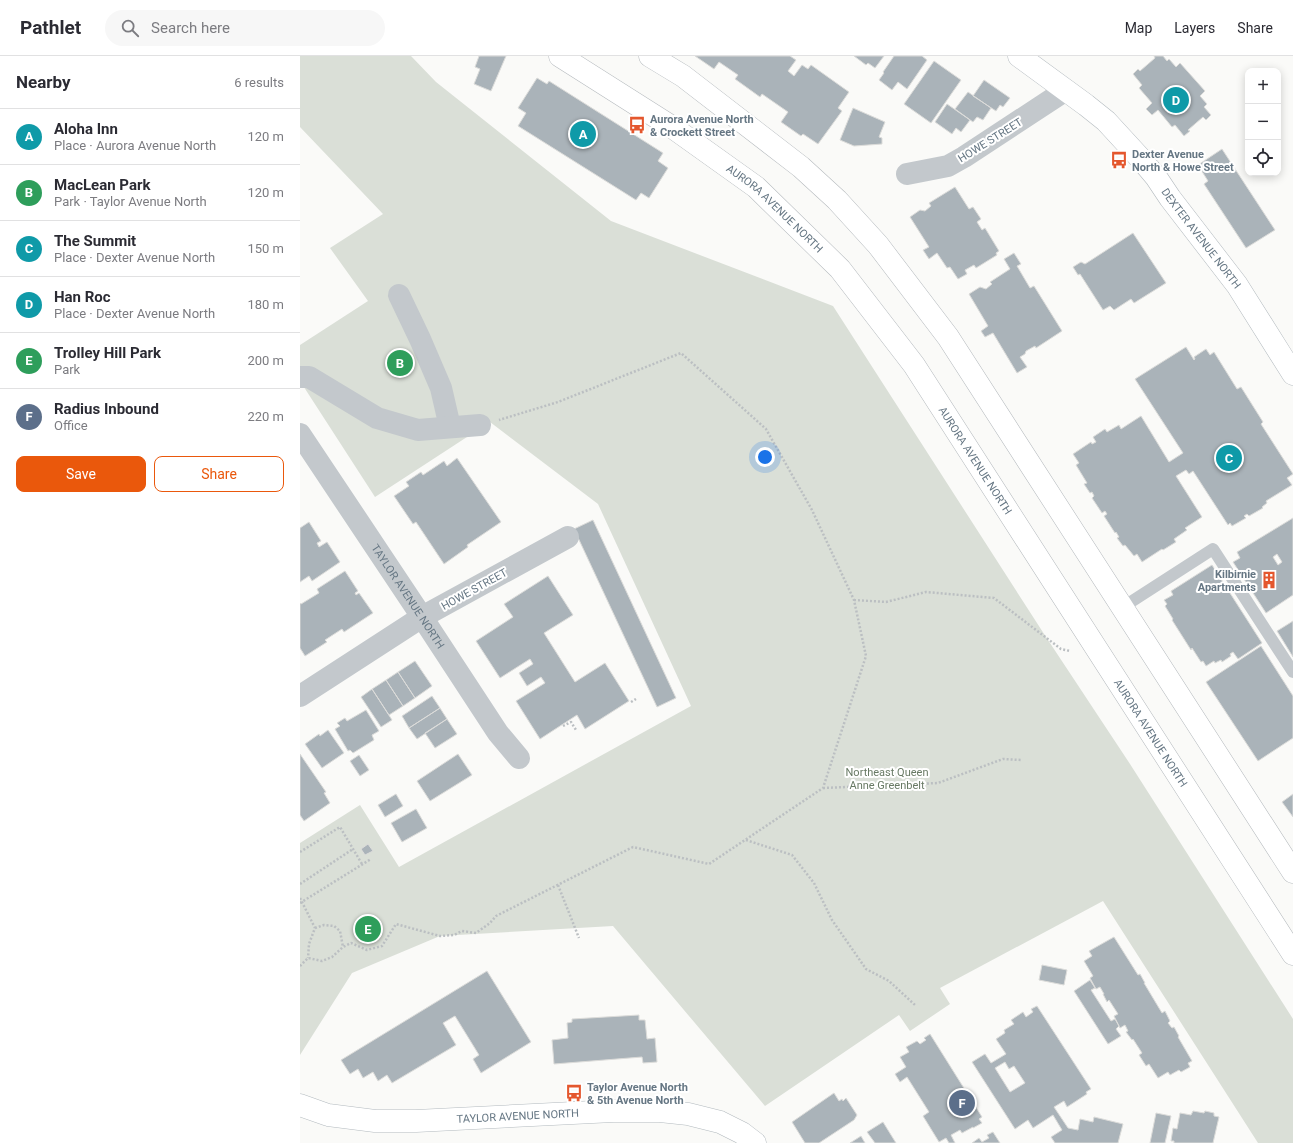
<!DOCTYPE html>
<html lang="en">
<head>
<meta charset="utf-8">
<style>
	:root { --surface:#fff; --page:#f7f7f7; --text:#2b2b33; --muted:#7c7c81; --line:#e1e1e2; --accent:#ea580c }
	body { margin:0; font-family:Roboto,sans-serif; background:var(--page); color:var(--text) }
	.controls { position:absolute; right:12px; top:12px; display:grid; overflow:hidden; border-radius:8px; box-shadow:0 2px 10px #0003 }
	.controls button { width:36px; height:36px; display:grid; place-items:center; padding:0; border:0; border-bottom:1px solid var(--line); background:var(--surface); color:var(--text); font:20px sans-serif }
	.you { position:absolute; left:465px; top:401px; width:14px; height:14px; margin:-10px; border:3px solid #fff; border-radius:50%; background:#1a73e8; box-shadow:0 0 0 6px #1a73e833 }
	.badge { display:grid; place-items:center; width:26px; height:26px; border-radius:50%; background:var(--accent); color:#fff; font-size:13px; font-weight:700 }
	.pin { position:absolute; translate:-50% -50%; border:2px solid #fff; box-shadow:0 1px 4px #0006 }
	.list { margin:0; padding:0; list-style:none }
	h2 { display:flex; justify-content:space-between; align-items:center; height:52px; margin:0; padding:0 16px; font-size:17px }
	h2 small { font-size:13px; font-weight:400; color:var(--muted) }
	.list li { display:grid; grid-template-columns:26px 1fr auto; gap:12px; align-items:center; box-sizing:border-box; height:56px; padding:0 16px; border-top:1px solid var(--line) }
	.list b { display:block; font-size:15px; white-space:nowrap }
	.list p { margin:0; font-size:13px; white-space:nowrap; color:var(--muted) }
	.list em { font-size:13px; font-style:normal; color:var(--muted) }
	.actions { display:flex; gap:8px; padding:12px 16px }
	.actions a { flex:1; padding:9px 0; border:1px solid var(--accent); border-radius:8px; text-align:center; font-size:14px; color:var(--accent) }
	.actions .main { background:var(--accent); color:#fff }
	.icon { flex:none; width:22px; height:22px; fill:none; stroke:currentColor; stroke-width:2; stroke-linecap:round; stroke-linejoin:round }
	.map { position:relative; flex:none; width:993px; height:1087px; overflow:hidden }
	header { display:flex; align-items:center; gap:24px; box-sizing:border-box; height:56px; padding:0 20px; background:var(--surface); border-bottom:1px solid var(--line) }
	header strong { font-size:19px }
	nav { display:flex; gap:22px; margin-inline-start:auto; font-size:14px }
	.search { width:280px; height:36px; background:var(--page); display:flex; align-items:center; gap:10px; box-sizing:border-box; padding:0 14px; border-radius:22px; color:var(--muted); font-size:15px }
	main { display:flex }
	aside { flex:1; background:var(--surface) }
	.map>svg:first-child { display:block }
</style>
</head>
<body>
<header>
<strong>Pathlet</strong>
<div class="search"><svg class="icon" aria-label="search" viewBox="0 0 24 24"><circle cx="10" cy="10" r="6"/><path d="M15 15l6 6"/></svg>Search here</div>
<nav><a>Map</a><a>Layers</a><a>Share</a></nav>
</header>
<main>
<aside>
<h2>Nearby<small>6 results</small></h2>
<ul class="list">
<li><span class="badge" style="background:#0f9aa8">A</span><div><b>Aloha Inn</b><p>Place · Aurora Avenue North</p></div><em>120 m</em></li>
<li><span class="badge" style="background:#2e9e5b">B</span><div><b>MacLean Park</b><p>Park · Taylor Avenue North</p></div><em>120 m</em></li>
<li><span class="badge" style="background:#0f9aa8">C</span><div><b>The Summit</b><p>Place · Dexter Avenue North</p></div><em>150 m</em></li>
<li><span class="badge" style="background:#0f9aa8">D</span><div><b>Han Roc</b><p>Place · Dexter Avenue North</p></div><em>180 m</em></li>
<li><span class="badge" style="background:#2e9e5b">E</span><div><b>Trolley Hill Park</b><p>Park</p></div><em>200 m</em></li>
<li><span class="badge" style="background:#5c6f8a">F</span><div><b>Radius Inbound</b><p>Office</p></div><em>220 m</em></li>
</ul>
<div class="actions"><a class="main">Save</a><a>Share</a></div>
</aside>
<div class="map">
<svg width="993" height="1087" viewBox="0 0 993 1087">
	<rect width="100%" height="100%" fill="#fafaf8"/>
	<path fill="#dadfd7" d="M0,0H111L136,26L311,165L533,250L746,581L830,708L993,963V1087H958L803,845L640,932L650,948L610,975L599,959L465,1050L313,870L140,880L52,917L0,999V787L60,749L99,811L391,650L298,448L190,366L75,441L0,325V289L68,245L30,192L83,158L0,71Z"/>
	<path fill="#aab3b9" stroke="#dcdcda" fill-rule="evenodd" d="M179,0H206L191,35L174,28L180,13L175,11Z
		M395,0H490L496,4L488,15L494,20L502,9L508,13L511,9L549,36L538,52L542,55L518,88L503,78L501,80L481,66L488,56L462,38L460,41L435,23L438,19L419,6L414,13Z
		M554,0H584L575,12L568,7L566,9Z
		M594,0H622L627,4L607,33L598,26L592,34L579,24L584,17L583,16Z
		M854,0H863L867,5L869,3L876,11L880,7L905,35L900,40L907,48L904,51L911,59L906,64L903,61L888,74L890,75L884,80L875,69L872,71L858,54L852,59L846,53L852,47L839,32L842,29L833,18L838,13L840,15L855,2Z
		M634,5L661,24L631,67L604,48Z
		M237,22L247,28L249,25L363,97L358,105L368,112L349,142L341,137L336,144L218,70L226,57L218,52Z
		M684,24L710,42L703,51L700,49L696,55L673,40Z
		M668,36L691,52L683,64L677,61L673,66L655,53Z
		M647,48L670,64L661,76L656,72L652,78L635,66Z
		M553,52L585,66L579,81L582,82V88L554,90L540,84Z
		M922,93L975,174L946,192L904,128L908,125L898,109Z
		M655,131L669,153L673,151L681,163L677,166L682,174L685,172L699,195L696,197L697,199L676,212L674,209L665,214L667,218L658,223L650,211L647,212L637,197L629,203L623,194L629,191L610,161L620,154L625,155L631,150L629,147Z
		M833,177L866,227L834,247L831,243L814,254L810,250L803,254L780,218L778,219L773,211L781,206L785,208Z
		M714,197L721,208L717,210L730,232L734,230L762,275L736,292L735,290L726,295L725,298L720,301L727,311L717,317L693,277L685,281L681,275L688,270L669,238L680,231L686,233L692,228L690,226L710,213L704,203Z
		M886,291L894,304L895,303L894,301L906,293L910,299L914,296L937,333L941,331L963,366L961,368L993,418L987,422L992,429L966,445L967,447L962,451L963,452L949,460L947,458L944,460L946,462L932,470L930,467L928,469L893,415L889,418L886,414L876,420L902,461L885,472L887,474L874,483L876,486L863,494L862,493L842,506L837,498L834,500L825,489L823,490L817,482L819,481L816,476L815,477L804,460L807,458L805,455L802,457L792,442L794,440L792,436L790,437L784,428L787,427L776,409L779,407L773,398L791,386L792,388L796,386L793,381L805,373L807,376L819,369L821,373L841,360L869,406L883,397L835,323Z
		M157,402L201,466L167,489L168,491L144,508L116,466L113,468L94,440L109,430L106,426L121,416L123,419L144,405L147,410Z
		M993,462V539L966,557L933,506L940,502L937,496ZM977,498L982,506L978,509L973,501Z
		M293,464L376,642L357,651L274,473Z
		M9,466L21,485L17,487L19,491L27,486L40,506L12,525L9,520L0,526V472Z
		M912,509L962,587L938,603L933,596L930,598L931,600L922,606L921,604L915,607L914,605L906,610L903,605L901,606L892,592L891,594L872,564L873,563L865,550L867,548L864,544L873,539L871,535Z
		M45,515L58,535L55,537L56,539L59,537L73,557L44,576L42,573L25,584L27,586L5,600L0,592V547L1,548L19,537L17,533Z
		M248,520L273,559L244,577L275,626L305,607L329,645L285,673L277,659L240,683L216,645L245,627L241,621L227,630L219,617L233,608L230,603L200,622L176,585L213,561L204,548Z
		M993,565V601L977,575Z
		M961,590L993,640V682L958,705L906,626Z
		M115,605L132,630L115,642L98,616Z
		M98,616L115,642L103,650L86,624Z
		M86,624L103,650L89,659L72,633Z
		M72,633L92,664L81,671L61,641Z
		M132,640L140,652L109,672L102,660Z
		M140,652L147,663L117,683L109,672Z
		M66,654L79,675L72,679L74,684L53,697L50,694L48,695L35,673L40,670L37,667L45,662L47,665Z
		M147,663L157,678L135,692L125,677Z
		M28,674L44,697L22,712L5,688L19,678L20,680Z
		M0,698L26,736L24,737L30,747L4,765L0,759Z
		M158,698L172,719L130,745L117,725Z
		M59,699L69,714L60,720L50,705Z
		M96,738L103,750L85,761L78,749Z
		M993,738V761L982,746Z
		M116,753L127,772L102,786L91,767Z
		M68,788L73,795L65,799L61,793Z
		M814,881L838,919L840,918L845,927H844L862,957L865,955L870,965L868,967L872,972L874,971L879,980L878,981L892,1005L888,1007L890,1011L881,1016L879,1014L870,1019L868,1016L858,1022L849,1008L846,1010L839,999L842,997L833,983L832,984L826,976L828,975L825,969L820,972L814,960L818,958L809,944L807,946L803,938H804L800,931L796,933L790,922L793,920L784,905L792,900L789,895Z
		M742,909L767,914L764,929L739,924Z
		M187,915L231,986L181,1017L173,1003L179,999L155,960L143,967L156,989L92,1027L87,1019L78,1025L73,1016L63,1022L58,1013L50,1018L41,1004Z
		M790,924L795,932L791,934L811,965L815,963L819,970L816,973L821,980L808,988L774,935Z
		M737,950L791,1033L786,1036L787,1038L767,1051L764,1045L754,1051L768,1072L778,1074L780,1063L793,1066L794,1061L823,1068L818,1087H755L751,1081L762,1074L753,1059L733,1072L728,1064L715,1073L672,1006L685,998L691,1007L706,998L696,983L705,977L704,974L714,968L711,964L723,956L726,961L733,956L731,953ZM705,1006L709,1013L714,1010L725,1027L710,1036L695,1012Z
		M339,959V964H345L347,983L355,982L357,1006L343,1007L342,1001L254,1008L252,984L268,982L267,967L272,966V963Z
		M630,978L682,1061L679,1063L682,1067L673,1072V1071L662,1077L660,1074L651,1079L655,1087H649L646,1082L639,1086L623,1060L629,1056L607,1021L600,1026L595,1018L606,1011L600,1001L609,996L606,991L617,985L620,988L626,984L624,982Z
		M534,1037L539,1045L542,1043L543,1045L546,1042L557,1059L554,1064L519,1087H505L492,1066Z
		M893,1055L904,1057L905,1055L914,1057V1060L919,1061L913,1087H874V1085H871L873,1072L877,1073L880,1057L891,1059Z
		M856,1057L871,1060L865,1087H850Z
		M583,1066L596,1087H575L567,1076Z
		M693,1076L700,1087H672L679,1082L682,1086L689,1082L687,1079Z
		M561,1080L565,1087H550Z"/>
	<g fill="none" stroke-linecap="round" stroke-linejoin="round">
		<g stroke="#b3babf" stroke-width="23">
			<g id="secondary">
				<path id="s2" d="M719,0L786,49L806,65L840,102L856,121L870,142L937,229L993,318"/>
				<path id="s3" d="M0,1049L28,1059L75,1065H116L313,1055H360L388,1058L420,1066L442,1077L455,1087"/>
			</g>
		</g>
		<g stroke="#b4b9bd" stroke-width="23">
			<g id="highway">
				<path id="s4" d="M260,0L372,71L456,131L540,213L614,309L993,898"/>
				<path d="M350,0L383,20L501,111L537,144L578,189L648,281L993,816"/>
			</g>
		</g>
		<path stroke="#bbbfc2" stroke-width="2.5" stroke-dasharray="2 2" stroke-linecap="butt" d="M554,544L586,546L626,536L694,542L761,593L770,595
			M331,646L336,643
			M263,670L271,666L276,674
			M523,732L638,727L703,703L721,704
			M446,784L492,799L514,827L532,864L566,913L589,925L615,949
			M0,796L40,771L62,808
			M0,828L53,793
			M258,829L279,882
			M0,842L15,872L9,888L8,902
			M0,847L71,803
			M15,872L24,869L34,870L40,875L43,891
			M0,910L8,902L22,905L32,901L43,891L51,887L67,894L82,890L96,868L140,880L154,879L162,875L176,877L190,867L196,860L333,791L409,808L523,732L566,600L554,544L512,454L466,373L381,297L258,346L199,364"/>
		<path stroke="#c3c8cc" stroke-width="12" d="M823,551L913,493L993,616"/>
		<g stroke="#c3c8cc" stroke-width="22">
			<path d="M607,118L648,110L664,101L766,34"/>
			<path d="M99,239L120,283L141,332L150,371"/>
			<path d="M0,321H9L77,362L118,374L180,369"/>
			<path id="s1" d="M0,378L122,561L198,677L219,702"/>
			<path d="M0,640L122,561L268,481"/>
		</g>
		<use href="#secondary" stroke="#fff" stroke-width="22"/>
		<use href="#highway" stroke="#fff" stroke-width="22"/>
	</g>
	<defs>
		<g id="bus-bare" transform="scale(1.38)"><path d="M-5-6H5V4H4V6H2V4H-2V6H-4V4H-5ZM-3.5-4V0h7V-4ZM-3.5 1.2v1.5H-2V1.2ZM2 1.2v1.5H3.5V1.2Z" fill="#e4572e" stroke="#fff" stroke-width="2.5" paint-order="stroke"/></g>
		<g id="building-bare" transform="scale(1.38)"><path d="M-4-6H4V6H1V3H-1V6H-4ZM-2.5-4.3h1.7v1.8h-1.7ZM.8-4.3h1.7v1.8H.8ZM-2.5-1h1.7V.8h-1.7ZM.8-1h1.7V.8H.8Z" fill="#e4572e" stroke="#fff" stroke-width="2.5" paint-order="stroke"/></g>
	</defs>
	<g fill-rule="evenodd">
		<use href="#bus-bare" x="337" y="69"/>
		<use href="#bus-bare" x="819" y="104"/>
		<use href="#building-bare" x="969" y="524"/>
		<use href="#bus-bare" x="274" y="1037"/>
	</g>
	<g text-anchor="middle" stroke-width="4" stroke-linejoin="round" paint-order="stroke">
		<g font-size="11" font-weight="bold" fill="#657683" stroke="#fff" text-anchor="start">
			<text x="350" y="67">Aurora Avenue North<tspan x="350" dy="13">&amp; Crockett Street</tspan></text>
			<text x="832" y="102">Dexter Avenue<tspan x="832" dy="13">North &amp; Howe Street</tspan></text>
			<text x="956" y="522" text-anchor="end">Kilbirnie<tspan x="956" dy="13">Apartments</tspan></text>
			<text x="287" y="1035">Taylor Avenue North<tspan x="287" dy="13">&amp; 5th Avenue North</tspan></text>
		</g>
		<g font-size="11" fill="#657683" stroke="#fff">
			<text transform="translate(690 84) rotate(-32)" y="4">HOWE STREET</text>
			<text dy="4" stroke="none"><textPath href="#s4" startOffset="264">AURORA AVENUE NORTH</textPath></text>
			<text dy="4" stroke="none"><textPath href="#s2" startOffset="260">DEXTER AVENUE NORTH</textPath></text>
			<text dy="4" stroke="none"><textPath href="#s4" startOffset="588">AURORA AVENUE NORTH</textPath></text>
			<text transform="translate(174 533) rotate(-29)" y="4">HOWE STREET</text>
			<text dy="4" stroke="none"><textPath href="#s1" startOffset="195">TAYLOR AVENUE NORTH</textPath></text>
			<text dy="4" stroke="none"><textPath href="#s4" startOffset="912">AURORA AVENUE NORTH</textPath></text>
			<text dy="4" stroke="none"><textPath href="#s3" startOffset="220">TAYLOR AVENUE NORTH</textPath></text>
		</g>
		<g font-size="11" fill="#687a64" stroke="#fff">
			<text x="587" y="720">Northeast Queen<tspan x="587" dy="13">Anne Greenbelt</tspan></text>
		</g>
	</g>
</svg>
<div class="controls">
<button>+</button>
<button>−</button>
<button><svg class="icon" aria-label="locate" viewBox="0 0 24 24"><circle cx="12" cy="12" r="6"/><path d="M12 2v4M12 18v4M2 12h4M18 12h4"/></svg></button>
</div>
<div class="you"></div>
<div class="pin badge" style="left:283px;top:78px;background:#0f9aa8">A</div>
<div class="pin badge" style="left:100px;top:307px;background:#2e9e5b">B</div>
<div class="pin badge" style="left:929px;top:402px;background:#0f9aa8">C</div>
<div class="pin badge" style="left:876px;top:44px;background:#0f9aa8">D</div>
<div class="pin badge" style="left:68px;top:873px;background:#2e9e5b">E</div>
<div class="pin badge" style="left:662px;top:1047px;background:#5c6f8a">F</div>
</div>
</main>
</body>
</html>
